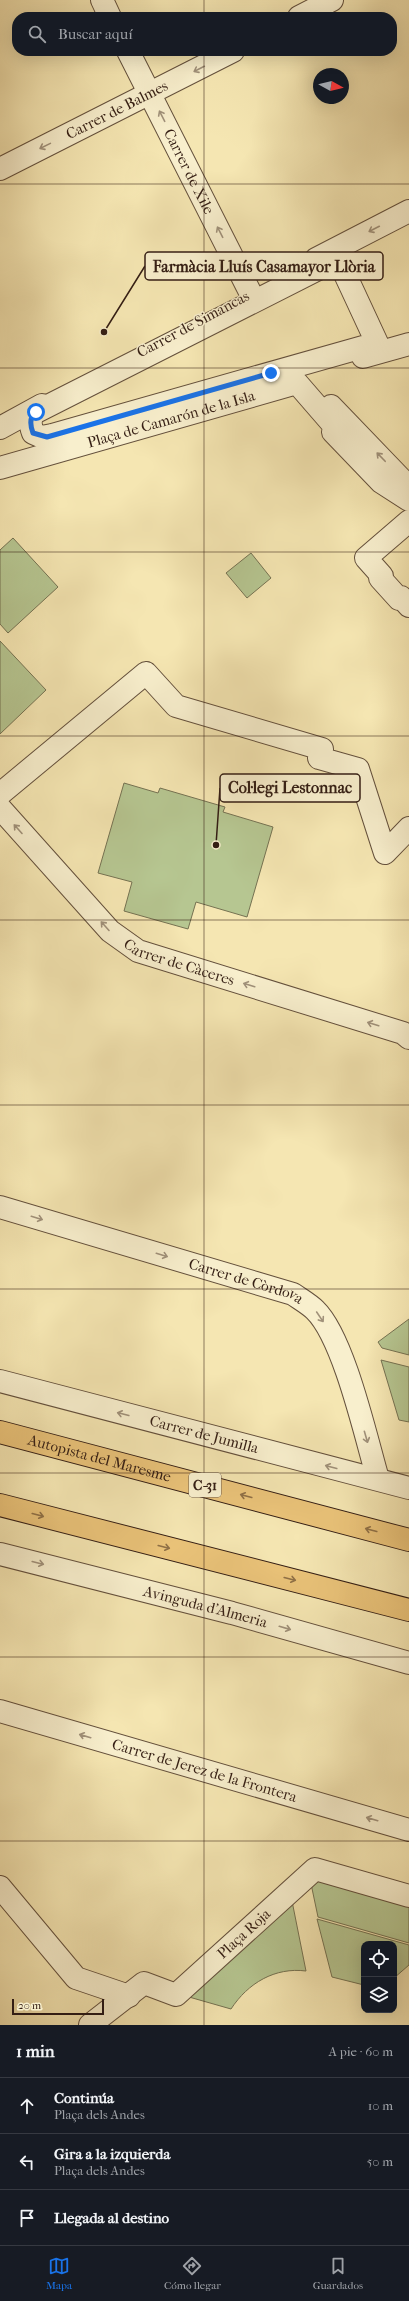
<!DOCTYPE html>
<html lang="es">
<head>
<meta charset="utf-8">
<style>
	:root { --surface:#171b24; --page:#242831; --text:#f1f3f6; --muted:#9ea1a6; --line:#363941; --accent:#1a73e8 }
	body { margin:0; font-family:"IM FELL French Canon",serif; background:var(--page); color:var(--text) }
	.controls { position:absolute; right:12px; bottom:12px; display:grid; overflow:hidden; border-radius:8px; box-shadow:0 4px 16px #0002 }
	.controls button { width:36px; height:36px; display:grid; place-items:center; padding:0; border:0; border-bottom:1px solid var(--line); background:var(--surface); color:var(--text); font:20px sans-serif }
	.compass { position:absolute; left:313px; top:68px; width:36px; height:36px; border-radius:50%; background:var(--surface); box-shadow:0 4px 16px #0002; rotate:98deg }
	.scale { position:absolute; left:12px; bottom:10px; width:92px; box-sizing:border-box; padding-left:4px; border:2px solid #341e14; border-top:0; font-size:11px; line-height:14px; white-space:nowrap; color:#341e14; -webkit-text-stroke:3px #f8efcd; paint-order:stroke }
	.stop { position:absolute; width:12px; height:12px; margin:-9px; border:3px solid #1a73e8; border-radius:50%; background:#fff }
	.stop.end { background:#1a73e8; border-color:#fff; box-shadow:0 1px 4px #0008 }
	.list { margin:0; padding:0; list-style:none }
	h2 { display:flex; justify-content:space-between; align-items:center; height:52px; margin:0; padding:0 16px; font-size:17px }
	h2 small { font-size:13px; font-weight:400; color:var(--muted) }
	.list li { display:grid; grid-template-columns:26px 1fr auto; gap:12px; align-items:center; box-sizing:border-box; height:56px; padding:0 16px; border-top:1px solid var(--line) }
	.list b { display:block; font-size:15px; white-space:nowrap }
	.list p { margin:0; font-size:13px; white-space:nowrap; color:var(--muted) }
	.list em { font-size:13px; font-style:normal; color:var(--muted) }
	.icon { flex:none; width:22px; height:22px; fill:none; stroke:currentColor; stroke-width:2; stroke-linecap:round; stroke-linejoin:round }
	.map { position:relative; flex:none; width:409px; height:2025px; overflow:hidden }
	.search { position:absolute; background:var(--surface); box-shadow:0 4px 16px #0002; left:12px; right:12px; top:12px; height:44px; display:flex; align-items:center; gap:10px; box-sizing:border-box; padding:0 14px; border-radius:16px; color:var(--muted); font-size:15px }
	.sheet { height:220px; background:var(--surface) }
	nav { display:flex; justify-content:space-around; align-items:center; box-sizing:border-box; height:56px; border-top:1px solid var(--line); background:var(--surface); font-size:11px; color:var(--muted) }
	nav a { display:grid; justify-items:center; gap:2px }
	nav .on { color:var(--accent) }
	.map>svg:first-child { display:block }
</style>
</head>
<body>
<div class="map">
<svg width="409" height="2025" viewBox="0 0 409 2025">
	<rect width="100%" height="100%" fill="#f5e6b2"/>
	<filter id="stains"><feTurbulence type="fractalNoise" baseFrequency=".005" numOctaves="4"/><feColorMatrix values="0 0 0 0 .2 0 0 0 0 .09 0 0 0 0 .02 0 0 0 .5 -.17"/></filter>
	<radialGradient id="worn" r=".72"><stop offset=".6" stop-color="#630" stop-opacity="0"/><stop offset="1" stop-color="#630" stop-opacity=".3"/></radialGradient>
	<path fill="#b6c691" stroke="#757252" d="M13,538L58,587L8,633L0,624V550Z
		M251,553L271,578L247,598L226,573Z
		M0,641L46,690L0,734Z
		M124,783L158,793L160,788L225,807L223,812L273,827L247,917L196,902L188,929L124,911L132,882L98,873Z
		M409,1319V1355L382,1348L378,1342Z
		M381,1360L409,1367V1422L399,1420Z
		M310,1879L409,1898V1943L318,1917Z
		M291,1896L306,1971C275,1967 248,1983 231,2009L182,1995Z
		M317,1919L409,1945V1965L394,1978V1944H364V1985L332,1977Z"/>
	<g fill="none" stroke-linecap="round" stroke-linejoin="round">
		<g stroke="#64503c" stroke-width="24">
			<g id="minor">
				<path d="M102,0L110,17"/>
				<path d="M299,17L332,0"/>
				<path id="s1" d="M128,51L250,292"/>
				<path id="s2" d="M0,169L233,51"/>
				<path d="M316,259L409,211"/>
				<path d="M338,259L377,343L52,435L42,437L33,433C30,425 29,417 36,412Z"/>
				<path d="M363,357L409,344"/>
				<path d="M331,406L404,482L409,484"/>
				<path d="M0,428L42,405"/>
				<path id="s3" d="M0,468L297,383L336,428L333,432L381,482L409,500"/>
				<path d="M409,521L366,558L382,576L380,578L399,599L401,597L409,606"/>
				<path d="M0,794L146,673L176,706L322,749L319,758L358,769L385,853L409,828"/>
				<path id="s4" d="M0,808L110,931L138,951L403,1033L409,1038"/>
				<path id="s5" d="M0,1207L293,1294C300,1299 309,1304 315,1310C344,1338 366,1438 378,1479"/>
				<path id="s6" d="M0,1381L409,1488"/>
				<path id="s7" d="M0,1554L232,1613L409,1663"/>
				<path id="s8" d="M0,1711L409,1830"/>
				<path d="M0,1887L76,1978L129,1996"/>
				<path id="s9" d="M90,2025L144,1983L176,1995L315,1869L409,1896"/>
			</g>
		</g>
		<g stroke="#341e14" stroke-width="24">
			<g id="highway">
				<path id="s10" d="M0,1432L409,1540"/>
				<path d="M0,1505L409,1610"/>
			</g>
		</g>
		<use href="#minor" stroke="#f8efcd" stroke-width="22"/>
		<use href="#highway" stroke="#eac379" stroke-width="22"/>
	</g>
	<defs><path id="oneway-shaft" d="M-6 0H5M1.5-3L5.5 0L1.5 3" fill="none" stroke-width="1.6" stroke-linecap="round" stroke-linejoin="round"/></defs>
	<g stroke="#a0917a">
		<use href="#oneway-shaft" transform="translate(199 69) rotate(153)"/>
		<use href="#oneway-shaft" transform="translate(162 116) rotate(-117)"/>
		<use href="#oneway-shaft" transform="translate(45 146) rotate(154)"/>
		<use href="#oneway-shaft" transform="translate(374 229) rotate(153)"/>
		<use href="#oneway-shaft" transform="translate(220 232) rotate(-117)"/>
		<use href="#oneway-shaft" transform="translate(381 457) rotate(-134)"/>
		<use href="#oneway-shaft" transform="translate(18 829) rotate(-132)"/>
		<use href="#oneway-shaft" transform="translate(105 926) rotate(-132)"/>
		<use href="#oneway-shaft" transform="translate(249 985) rotate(-163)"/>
		<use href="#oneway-shaft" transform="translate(373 1024) rotate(-163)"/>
		<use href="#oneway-shaft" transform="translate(37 1218) rotate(17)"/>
		<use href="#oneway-shaft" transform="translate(162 1255) rotate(17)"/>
		<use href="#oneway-shaft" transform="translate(320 1317) rotate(56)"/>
		<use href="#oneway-shaft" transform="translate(123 1414) rotate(-166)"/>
		<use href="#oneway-shaft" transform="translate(366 1437) rotate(74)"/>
		<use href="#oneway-shaft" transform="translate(331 1467) rotate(-165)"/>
		<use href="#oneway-shaft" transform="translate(38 1563) rotate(14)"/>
		<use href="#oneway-shaft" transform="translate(285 1628) rotate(16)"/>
		<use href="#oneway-shaft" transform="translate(85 1736) rotate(-164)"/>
		<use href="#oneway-shaft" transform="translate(372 1819) rotate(-164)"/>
	</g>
	<g stroke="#8f7046">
		<use href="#oneway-shaft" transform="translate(246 1496) rotate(-165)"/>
		<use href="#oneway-shaft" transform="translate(38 1515) rotate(15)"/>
		<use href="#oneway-shaft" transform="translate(371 1530) rotate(-165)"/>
		<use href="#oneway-shaft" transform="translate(164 1547) rotate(14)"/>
		<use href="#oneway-shaft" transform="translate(290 1579) rotate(14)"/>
	</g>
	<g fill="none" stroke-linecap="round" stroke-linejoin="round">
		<path stroke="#1a73e8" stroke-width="5" d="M36,412C29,417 30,425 33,433L47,437L271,373"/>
	</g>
	<path fill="none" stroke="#341e14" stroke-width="1" stroke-opacity="0.55" d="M204,0V17M204,51V2025M0,184H409M0,368H409M0,552H409M0,736H409M0,920H409M0,1105H409M0,1289H409M0,1473H409M0,1657H409M0,1841H409"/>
	<g text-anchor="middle" stroke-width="3" stroke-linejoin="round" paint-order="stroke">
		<rect fill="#f8efcd" stroke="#6f5d4c" stroke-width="1" x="189" y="1473" width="32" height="24" rx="3"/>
		<g font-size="14" font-weight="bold" fill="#341e14">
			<text x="205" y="1490">C-31</text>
		</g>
		<g font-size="15" fill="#341e14" stroke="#f8efcd">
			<text dy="5" stroke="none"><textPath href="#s2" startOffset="131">Carrer de Balmes</textPath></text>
			<text dy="5" stroke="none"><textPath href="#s1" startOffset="135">Carrer de Xile</textPath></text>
			<text transform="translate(193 324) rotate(-28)" y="5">Carrer de Simancas</text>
			<text dy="5" stroke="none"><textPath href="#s3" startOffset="178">Plaça de Camarón de la Isla</textPath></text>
			<text dy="5" stroke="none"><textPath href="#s4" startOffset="242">Carrer de Càceres</textPath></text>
			<text dy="5" stroke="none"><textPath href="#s5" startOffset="257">Carrer de Còrdova</textPath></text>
			<text dy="5" stroke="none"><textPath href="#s6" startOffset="211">Carrer de Jumilla</textPath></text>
			<text dy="5" stroke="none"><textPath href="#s10" startOffset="103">Autopista del Maresme</textPath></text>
			<text dy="5" stroke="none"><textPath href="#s7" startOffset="212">Avinguda d'Almeria</textPath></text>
			<text dy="5" stroke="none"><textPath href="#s8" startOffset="213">Carrer de Jerez de la Frontera</textPath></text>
			<text dy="5" stroke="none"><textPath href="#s9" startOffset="194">Plaça Roja</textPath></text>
		</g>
	</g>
	<path fill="none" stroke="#341e14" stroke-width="1.5" d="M104 332L145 266M216 845L220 788"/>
	<g fill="#341e14" stroke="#f8efcd" stroke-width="1.5">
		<circle cx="104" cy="332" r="4"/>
		<circle cx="216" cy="845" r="4"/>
	</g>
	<g fill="#f8efcd" stroke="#341e14" stroke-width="1.5">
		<rect x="145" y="252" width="238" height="28" rx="4"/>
		<rect x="220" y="774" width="140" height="28" rx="4"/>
	</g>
	<g font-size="16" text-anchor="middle" font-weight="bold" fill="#341e14">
		<text x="264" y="272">Farmàcia Lluís Casamayor Llòria</text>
		<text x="290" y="793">Col·legi Lestonnac</text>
	</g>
	<rect width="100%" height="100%" filter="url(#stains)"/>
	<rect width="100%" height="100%" fill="url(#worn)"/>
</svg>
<div class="controls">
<button><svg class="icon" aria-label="locate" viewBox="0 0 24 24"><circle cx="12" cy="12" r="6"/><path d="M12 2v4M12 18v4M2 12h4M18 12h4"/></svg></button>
<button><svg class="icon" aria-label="layers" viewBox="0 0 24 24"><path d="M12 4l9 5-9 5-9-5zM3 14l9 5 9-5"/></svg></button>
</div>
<svg class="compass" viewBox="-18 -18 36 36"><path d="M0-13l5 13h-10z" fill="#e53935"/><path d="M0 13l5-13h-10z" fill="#9ea1a6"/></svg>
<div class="scale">20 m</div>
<div class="stop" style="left:36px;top:412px"></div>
<div class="stop end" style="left:271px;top:373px"></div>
<div class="search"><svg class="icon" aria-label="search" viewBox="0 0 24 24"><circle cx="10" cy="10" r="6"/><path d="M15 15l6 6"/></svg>Buscar aquí</div>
</div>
<section class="sheet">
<h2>1 min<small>A pie · 60 m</small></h2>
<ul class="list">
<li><svg class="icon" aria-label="ahead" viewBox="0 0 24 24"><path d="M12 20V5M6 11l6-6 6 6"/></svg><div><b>Continúa</b><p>Plaça dels Andes</p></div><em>10 m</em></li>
<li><svg class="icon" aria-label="left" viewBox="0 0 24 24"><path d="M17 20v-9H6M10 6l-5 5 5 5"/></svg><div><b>Gira a la izquierda</b><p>Plaça dels Andes</p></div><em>50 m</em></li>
<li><svg class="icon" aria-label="arrive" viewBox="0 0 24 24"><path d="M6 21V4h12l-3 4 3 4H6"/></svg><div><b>Llegada al destino</b></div></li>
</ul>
</section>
<nav>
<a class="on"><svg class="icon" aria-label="map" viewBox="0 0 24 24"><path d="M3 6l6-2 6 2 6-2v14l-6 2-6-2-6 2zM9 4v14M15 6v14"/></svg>Mapa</a>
<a><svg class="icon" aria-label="directions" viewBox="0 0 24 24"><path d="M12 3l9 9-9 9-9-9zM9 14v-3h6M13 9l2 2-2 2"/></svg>Cómo llegar</a>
<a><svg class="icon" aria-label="saved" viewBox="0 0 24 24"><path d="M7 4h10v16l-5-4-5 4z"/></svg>Guardados</a>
</nav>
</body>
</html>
